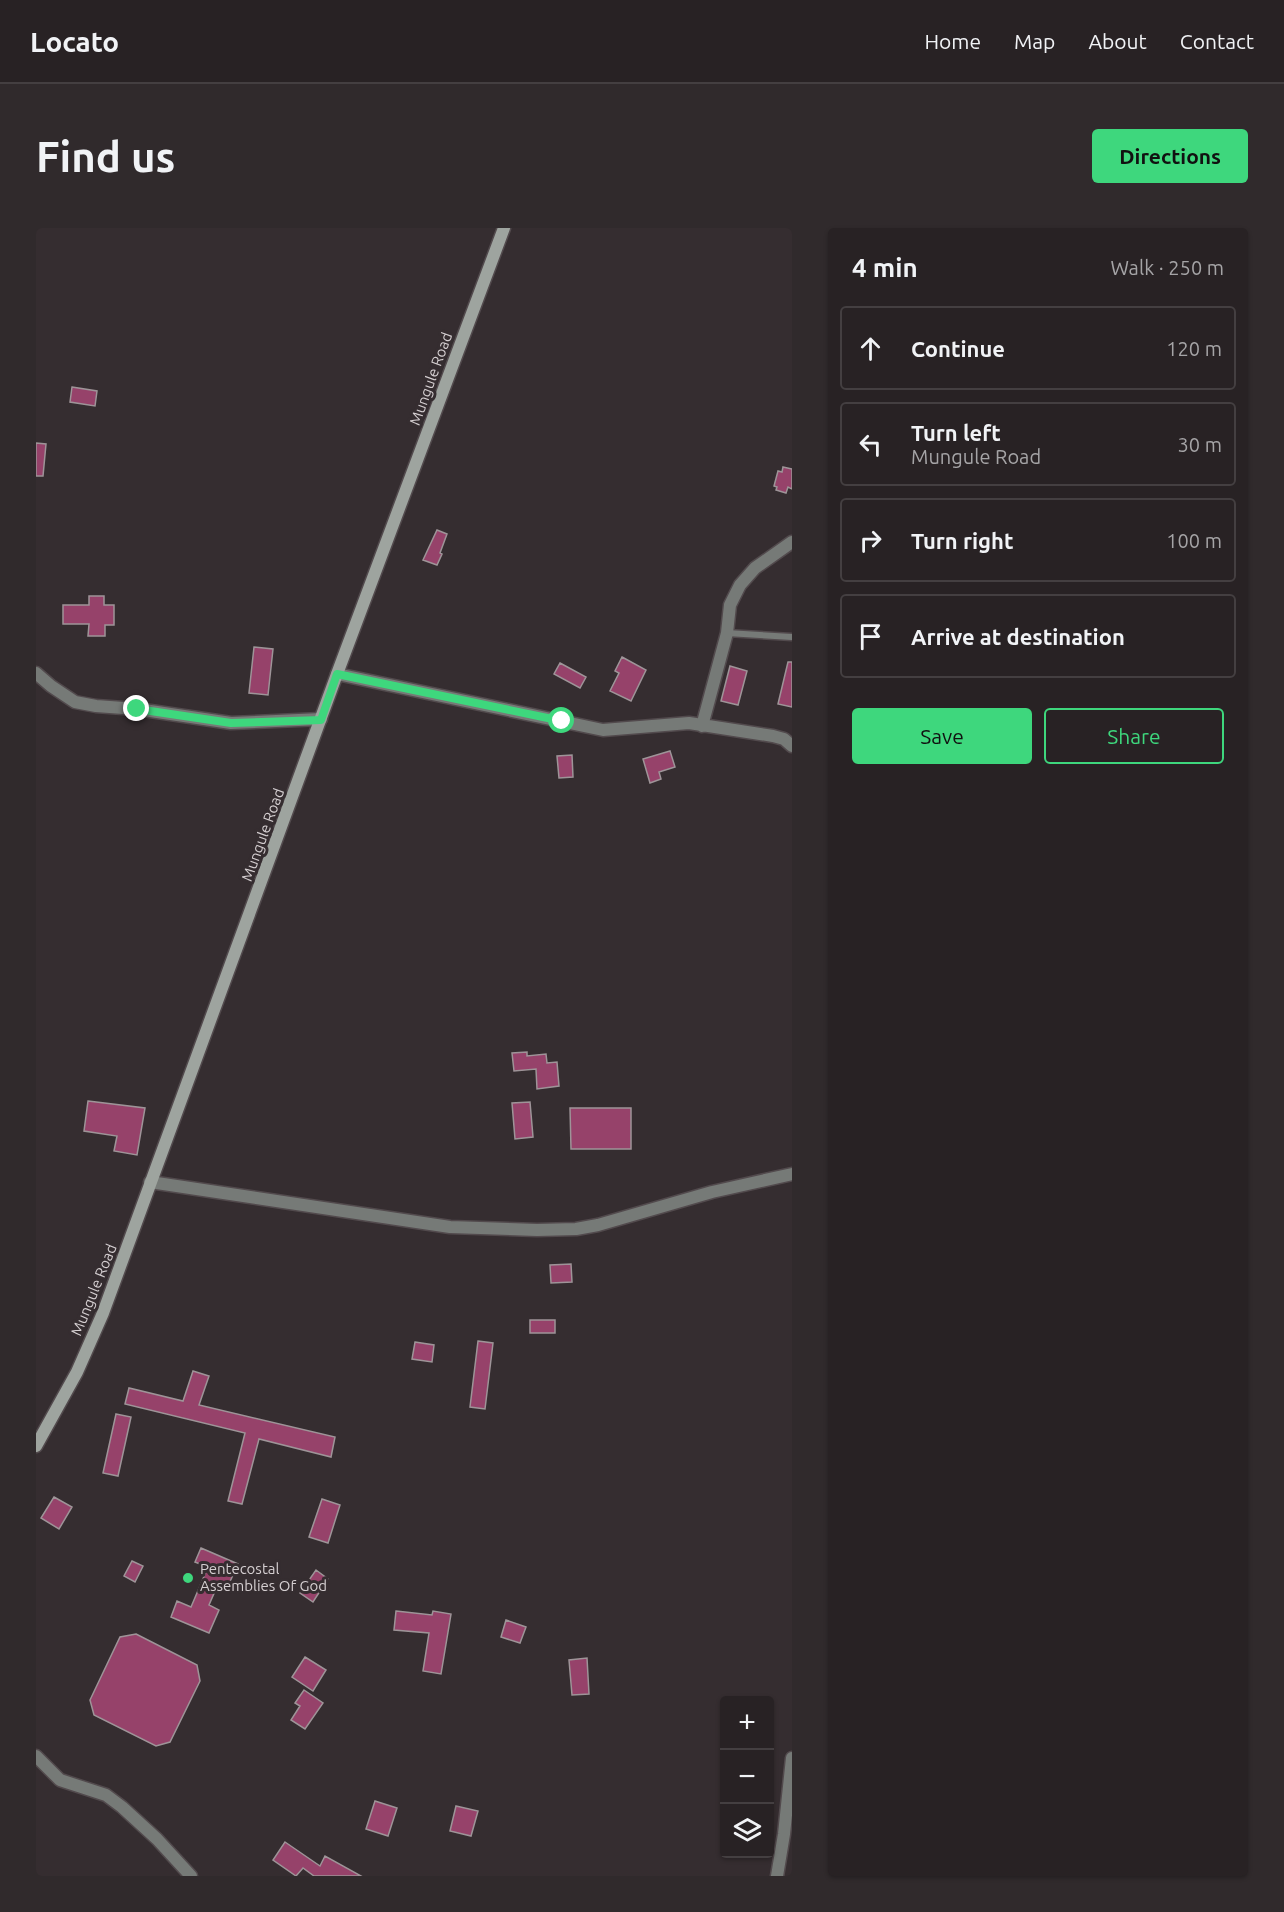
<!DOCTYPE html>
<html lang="en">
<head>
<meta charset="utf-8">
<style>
	:root { --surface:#282224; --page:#302a2c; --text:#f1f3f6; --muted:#a5a4a6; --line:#443f41; --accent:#3ed77d }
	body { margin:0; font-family:Ubuntu,sans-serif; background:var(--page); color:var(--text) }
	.controls { position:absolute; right:18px; bottom:18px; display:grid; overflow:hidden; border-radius:6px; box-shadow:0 2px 4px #0004 }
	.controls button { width:54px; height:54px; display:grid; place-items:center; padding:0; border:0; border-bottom:2px solid var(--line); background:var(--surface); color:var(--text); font:30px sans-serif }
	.stop { position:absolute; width:18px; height:18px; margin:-14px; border:4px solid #3ed77d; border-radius:50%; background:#fff }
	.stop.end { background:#3ed77d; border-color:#fff; box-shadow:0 2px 6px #0008 }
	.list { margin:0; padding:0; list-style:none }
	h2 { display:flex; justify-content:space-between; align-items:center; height:78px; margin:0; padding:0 24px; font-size:26px }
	h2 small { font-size:20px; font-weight:400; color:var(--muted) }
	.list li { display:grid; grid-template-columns:39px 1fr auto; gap:18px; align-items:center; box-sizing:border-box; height:84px; margin:0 12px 12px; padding:0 12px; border:2px solid var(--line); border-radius:6px }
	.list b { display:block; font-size:22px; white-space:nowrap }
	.list p { margin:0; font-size:20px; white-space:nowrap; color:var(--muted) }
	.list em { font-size:20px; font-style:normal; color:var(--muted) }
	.actions { display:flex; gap:12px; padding:18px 24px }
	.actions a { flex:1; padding:14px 0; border:2px solid var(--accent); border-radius:6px; text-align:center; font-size:21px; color:var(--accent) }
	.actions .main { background:var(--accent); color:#111 }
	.icon { flex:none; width:33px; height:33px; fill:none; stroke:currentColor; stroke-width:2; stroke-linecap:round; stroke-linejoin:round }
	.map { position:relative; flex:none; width:756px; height:1648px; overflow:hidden; border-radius:6px }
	header { display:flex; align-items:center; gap:36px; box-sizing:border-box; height:84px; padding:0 30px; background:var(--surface); border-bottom:2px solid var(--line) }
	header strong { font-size:28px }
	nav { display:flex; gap:33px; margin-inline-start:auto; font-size:21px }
	.intro { display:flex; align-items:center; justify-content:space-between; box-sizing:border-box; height:144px; padding:0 36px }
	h1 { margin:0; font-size:42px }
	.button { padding:15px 27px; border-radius:6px; background:var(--accent); color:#111; font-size:21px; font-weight:700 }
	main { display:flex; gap:36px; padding:0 36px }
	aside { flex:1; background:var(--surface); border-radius:6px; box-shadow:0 2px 4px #0004 }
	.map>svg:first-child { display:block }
</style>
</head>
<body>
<header>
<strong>Locato</strong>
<nav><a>Home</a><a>Map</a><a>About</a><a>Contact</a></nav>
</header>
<div class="intro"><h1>Find us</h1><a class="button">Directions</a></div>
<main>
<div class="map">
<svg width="756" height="1648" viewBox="0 0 756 1648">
	<rect width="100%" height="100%" fill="#352d30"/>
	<path fill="#96426a" stroke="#9e9498" stroke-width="1.5" d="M36,159L61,163L59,178L34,174Z
		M0,215L10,216L7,248H0Z
		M747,239L756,241V261L752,259L750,265L740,262L741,259L738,258L742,243L746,244Z
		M401,302L411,306L404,325L406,326L401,337L387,332Z
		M53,368H68V377H78V397H69V408H52L53,396H27V377H53Z
		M218,419L237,421L232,467L213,465Z
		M586,429L610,442L595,473L574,463L583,445L579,443Z
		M752,434H756V479L742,476Z
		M524,435L550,449L544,460L518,446Z
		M694,438L711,443L702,477L685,473Z
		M634,523L639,539L623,544L625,551L614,555L607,531Z
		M536,527L537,549L523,550L521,528Z
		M491,824V828L510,826L511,835L521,834L523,858L501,861L500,841L478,843L476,825Z
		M52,873L109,880L101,927L78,923L81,908L48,903Z
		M494,874L497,909L479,911L476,875Z
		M534,880H595V921H535Z
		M535,1036L536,1054L515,1055L514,1037Z
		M494,1092H519V1105H494Z
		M442,1113L457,1115L449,1181L434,1179Z
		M379,1114L398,1117L396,1134L376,1131Z
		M157,1143L173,1148L163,1177L299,1209L295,1229L223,1211L206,1276L192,1273L209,1205L89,1176L93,1160L147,1173Z
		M80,1186L95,1189L82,1248L67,1245Z
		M18,1269L36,1279L23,1301L5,1290Z
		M286,1271L304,1277L292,1315L273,1309Z
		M165,1320L202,1336L192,1358L183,1354L173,1377L183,1382L173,1405L135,1389L141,1373L155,1379L172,1339L159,1334Z
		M96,1333L107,1338L99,1354L88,1348Z
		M280,1342L292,1351L277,1374L264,1365Z
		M360,1383L396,1387L397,1383L415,1386L405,1446L387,1443L393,1405L358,1402Z
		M470,1392L490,1399L484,1415L465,1409Z
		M100,1406L161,1437L164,1453L134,1514L120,1518L58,1487L54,1472L84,1409Z
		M269,1429L290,1442L277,1463L256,1449Z
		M551,1430L553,1466L536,1467L533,1432Z
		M268,1462L287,1475L269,1501L255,1492L264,1478L259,1475Z
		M339,1573L361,1580L352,1608L330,1601Z
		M420,1578L442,1583L435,1608L414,1603Z
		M249,1614L284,1638L289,1628L325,1648H278L267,1640L260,1648L237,1632Z"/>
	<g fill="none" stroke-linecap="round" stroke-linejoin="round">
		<g stroke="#524a4d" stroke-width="9">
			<path id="lane" d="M691,405L756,409"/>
		</g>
		<g stroke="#524a4d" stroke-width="15">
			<path id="street" d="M0,445L15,458L39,474L60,478L101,481L195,495L285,491
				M301,446L567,502L653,495L737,508L748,511L756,518
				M666,498L691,405L694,377L704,357L719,340L756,314
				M114,954L414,999L501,1002L540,1001L562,997L676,964L756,946
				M0,1528L24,1552L70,1567L86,1579L121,1611L155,1648
				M741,1648L748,1606L756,1530"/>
		</g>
		<g stroke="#524a4d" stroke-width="15">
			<path id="secondary" d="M0,1218L41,1144L67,1085L301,446L468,0"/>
		</g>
		<use href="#lane" stroke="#767a77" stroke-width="6"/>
		<use href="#street" stroke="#767a77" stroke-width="12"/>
		<use href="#secondary" stroke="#9ea49f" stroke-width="12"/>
	</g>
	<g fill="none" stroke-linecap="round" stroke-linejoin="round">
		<path stroke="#3ed77d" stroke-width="8" d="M101,481L195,495L285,492L301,446L526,493"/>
	</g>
	<circle fill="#3ed77d" stroke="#352d30" stroke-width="2" cx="152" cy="1350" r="6"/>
	<g text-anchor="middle" stroke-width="6" stroke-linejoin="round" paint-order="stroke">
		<g font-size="15" fill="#d5cfd1" stroke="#352d30">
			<text transform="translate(395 151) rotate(-70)" y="5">Mungule Road</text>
			<text transform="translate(227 607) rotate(-70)" y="5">Mungule Road</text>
			<text transform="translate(58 1062) rotate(-68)" y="5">Mungule Road</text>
		</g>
		<g font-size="15" fill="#d5cfd1" stroke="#352d30" text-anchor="start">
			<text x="164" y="1346">Pentecostal<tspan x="164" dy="17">Assemblies Of God</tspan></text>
		</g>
	</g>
</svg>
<div class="controls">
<button>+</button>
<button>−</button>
<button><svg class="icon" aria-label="layers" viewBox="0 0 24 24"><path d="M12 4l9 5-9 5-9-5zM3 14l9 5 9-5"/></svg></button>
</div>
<div class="stop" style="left:526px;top:493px"></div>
<div class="stop end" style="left:101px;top:481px"></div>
</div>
<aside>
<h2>4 min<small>Walk · 250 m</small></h2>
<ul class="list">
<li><svg class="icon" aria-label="ahead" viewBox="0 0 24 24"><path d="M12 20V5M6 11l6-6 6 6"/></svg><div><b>Continue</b></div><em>120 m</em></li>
<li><svg class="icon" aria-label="left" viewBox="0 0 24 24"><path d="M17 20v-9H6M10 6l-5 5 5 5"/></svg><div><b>Turn left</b><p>Mungule Road</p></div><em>30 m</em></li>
<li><svg class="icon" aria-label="right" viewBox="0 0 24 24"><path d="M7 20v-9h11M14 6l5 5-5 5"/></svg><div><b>Turn right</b></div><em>100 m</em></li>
<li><svg class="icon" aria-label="arrive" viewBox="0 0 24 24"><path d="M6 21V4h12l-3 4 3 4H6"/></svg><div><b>Arrive at destination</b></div></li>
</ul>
<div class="actions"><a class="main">Save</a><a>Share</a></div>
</aside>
</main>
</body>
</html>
